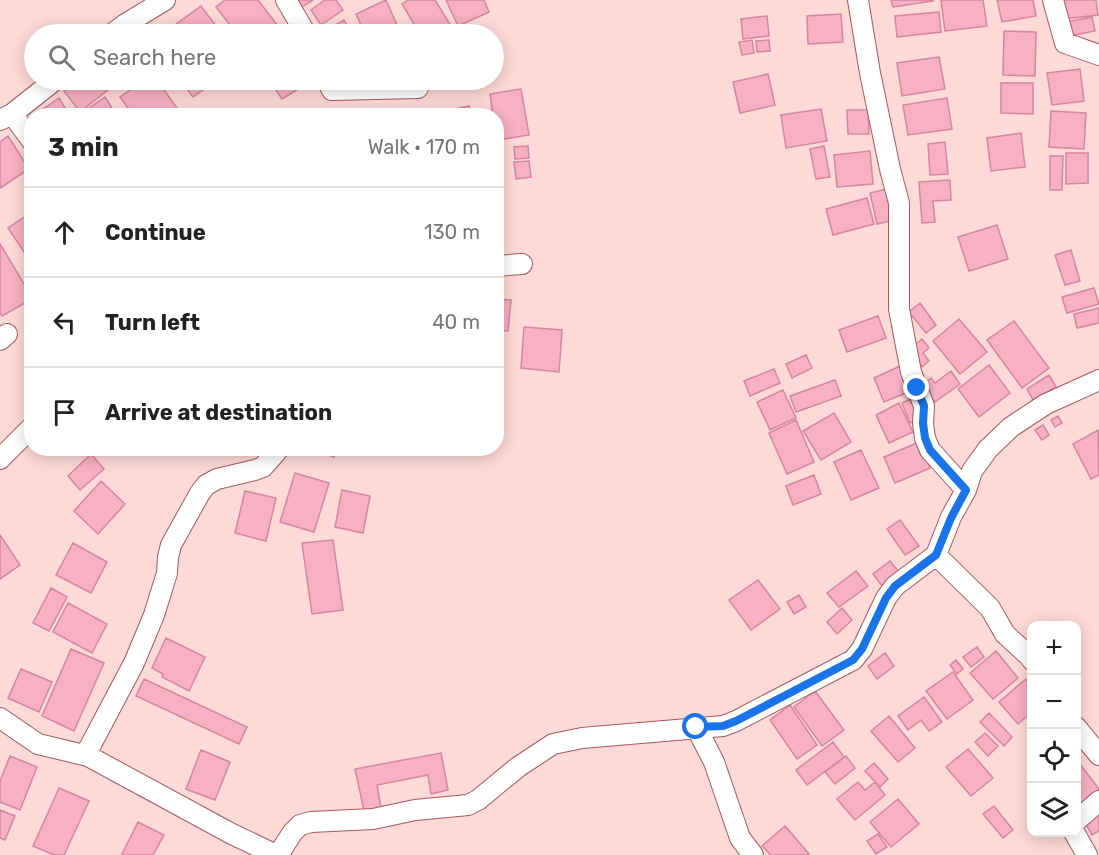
<!DOCTYPE html>
<html lang="en">
<head>
<meta charset="utf-8">
<style>
	:root { --surface:#fff; --page:#f2f2f2; --text:#222; --muted:#767676; --line:#e0e0e0 }
	body { margin:0; font-family:Rubik,sans-serif; background:var(--page); color:var(--text) }
	.controls { position:absolute; right:18px; bottom:18px; display:grid; overflow:hidden; border-radius:12px; box-shadow:0 3px 15px #0003 }
	.controls button { width:54px; height:54px; display:grid; place-items:center; padding:0; border:0; border-bottom:2px solid var(--line); background:var(--surface); color:var(--text); font:30px sans-serif }
	.stop { position:absolute; width:18px; height:18px; margin:-14px; border:4px solid #1a73e8; border-radius:50%; background:#fff }
	.stop.end { background:#1a73e8; border-color:#fff; box-shadow:0 2px 6px #0008 }
	.list { margin:0; padding:0; list-style:none }
	h2 { display:flex; justify-content:space-between; align-items:center; height:78px; margin:0; padding:0 24px; font-size:26px }
	h2 small { font-size:20px; font-weight:400; color:var(--muted) }
	.list li { display:grid; grid-template-columns:39px 1fr auto; gap:18px; align-items:center; box-sizing:border-box; height:90px; padding:0 24px; border-top:2px solid var(--line) }
	.list b { display:block; font-size:22px; white-space:nowrap }
	.list em { font-size:20px; font-style:normal; color:var(--muted) }
	.icon { flex:none; width:33px; height:33px; fill:none; stroke:currentColor; stroke-width:2; stroke-linecap:round; stroke-linejoin:round }
	.map { position:relative; flex:none; width:1099px; height:855px; overflow:hidden }
	.search { position:absolute; background:var(--surface); box-shadow:0 3px 15px #0003; left:24px; top:24px; width:480px; height:66px; display:flex; align-items:center; gap:15px; box-sizing:border-box; padding:0 21px; border-radius:33px; color:var(--muted); font-size:22px }
	.panel { position:absolute; background:var(--surface); box-shadow:0 3px 15px #0003; left:24px; top:108px; width:480px; height:348px; border-radius:24px }
	.map>svg:first-child { display:block }
</style>
</head>
<body>
<div class="map">
<svg width="1099" height="855" viewBox="0 0 1099 855">
	<rect width="100%" height="100%" fill="#fdd9d7"/>
	<path fill="#f8b1c4" stroke="#d5879d" stroke-width="1.5" d="M225,0H258L284,34H237L216,7Z
		M290,0H313L296,11Z
		M325,0H336L343,10L321,25L311,10Z
		M386,0L401,34H365L356,14Z
		M408,0H435L456,34H420L402,4Z
		M446,0H484L489,12L458,26Z
		M891,0H932L933,1L893,7Z
		M941,0H983L987,26L945,31Z
		M997,0H1033L1036,16L1002,22Z
		M1061,0H1096L1098,15L1064,19Z
		M201,6L222,34H171L168,30Z
		M939,12L941,32L897,37L895,16Z
		M841,14L843,42L808,44L807,16Z
		M767,16L769,36L743,39L741,19Z
		M1092,17L1095,31L1069,36L1066,22Z
		M344,20L352,34H319Z
		M1004,31L1036,32L1035,76L1003,75Z
		M752,40L754,53L742,55L739,42Z
		M769,40L770,51L757,52L756,41Z
		M939,57L945,89L902,96L897,63Z
		M1080,69L1084,101L1052,105L1047,73Z
		M768,74L775,105L740,113L733,82Z
		M79,80H102L109,89L80,112L64,91Z
		M129,80H157L177,108L166,116H134L120,97L133,88L127,81Z
		M189,80H195L203,90L193,97L183,84Z
		M269,80H313L282,99Z
		M1001,83H1033V114L1001,113Z
		M521,89L529,135L498,140L496,116H493L490,94Z
		M105,97L117,116H78Z
		M59,98L70,116H33Z
		M947,98L952,129L908,135L903,105Z
		M469,106L471,116H439L438,113Z
		M821,109L827,141L786,148L781,115Z
		M847,110H868L869,134H848Z
		M1051,111L1086,113L1084,149L1049,147Z
		M1021,133L1025,167L991,171L987,138Z
		M8,136L29,169L0,188V142Z
		M945,142L948,174L930,175L928,144Z
		M528,146L529,158L515,159L514,147Z
		M824,146L830,177L816,179L810,149Z
		M870,151L873,184L837,187L834,155Z
		M1066,153H1088V183L1066,184Z
		M1050,156H1063L1062,190H1050Z
		M529,161L531,177L516,179L514,162Z
		M950,180L951,200L933,201L935,222L922,223L919,182Z
		M887,189L894,220L877,224L870,193Z
		M867,198L874,224L833,235L826,209Z
		M32,212V264L8,228Z
		M997,225L1008,259L969,271L958,237Z
		M0,244L32,297V299L2,316L0,313Z
		M1071,250L1080,281L1065,285L1055,255Z
		M1094,288L1099,304L1067,313L1062,297Z
		M496,299L511,300L508,331L496,330Z
		M920,303L936,325L926,333L909,312Z
		M1099,308V323L1077,328L1074,314Z
		M878,316L886,338L847,352L839,330Z
		M959,319L987,352L960,374L933,341Z
		M1014,321L1049,368L1022,388L987,340Z
		M524,327L562,330L559,372L521,368Z
		M922,339L929,348L923,353L929,361L922,367L908,350Z
		M806,355L812,368L792,378L786,364Z
		M989,365L1010,393L979,417L958,389Z
		M900,366L911,391L884,402L874,378Z
		M774,369L780,383L750,396L744,381Z
		M951,371L960,384L935,402L922,385L931,378L935,383Z
		M1049,375L1056,387L1033,400L1027,389Z
		M835,380L841,396L796,412L790,396Z
		M783,390L796,418L770,430L757,402Z
		M911,399L919,419L910,423L902,403Z
		M899,403L913,432L889,443L876,415Z
		M834,413L851,442L821,460L803,431Z
		M1058,416L1062,423L1055,427L1051,420Z
		M796,420L814,462L787,474L769,433Z
		M1043,425L1049,435L1042,440L1035,430Z
		M1098,430L1099,475L1091,479L1073,444Z
		M919,442L930,468L895,483L884,457Z
		M309,448H337L334,457Z
		M861,450L879,488L851,500L834,462Z
		M91,454L104,469L80,490L68,476Z
		M295,473L329,483L314,532L280,522Z
		M814,475L821,494L793,505L786,486Z
		M101,481L125,504L98,534L74,511Z
		M342,490L370,496L363,533L335,527Z
		M245,491L276,498L266,541L235,533Z
		M900,520L919,546L905,555L887,529Z
		M0,535L20,565L0,579Z
		M333,540L343,610L312,614L302,543Z
		M73,543L107,562L91,593L56,575Z
		M890,561L899,572L882,586L873,574Z
		M856,571L868,586L839,607L827,593Z
		M758,580L780,609L751,630L729,600Z
		M51,588L67,597L49,631L33,623Z
		M799,595L806,607L794,614L787,602Z
		M68,603L107,624L92,653L53,632Z
		M842,608L852,620L837,634L827,622Z
		M166,638L205,657L189,691L162,677L163,674L152,668Z
		M977,647L984,657L971,667L963,657Z
		M71,649L104,663L74,731L42,716Z
		M996,651L1018,678L993,699L970,673Z
		M885,653L894,666L877,679L868,666Z
		M956,660L963,669L957,674L950,665Z
		M21,669L52,682L39,712L8,698Z
		M953,672L973,700L947,719L926,691Z
		M144,679L247,727L239,744L136,696Z
		M1026,679L1032,686V712L1018,724L999,702Z
		M815,691L844,730L822,746L794,707Z
		M924,697L942,722L929,731L921,720L908,730L898,716Z
		M790,705L817,745L797,759L770,720Z
		M989,713L1012,737L1004,746L980,722Z
		M889,716L915,748L898,762L871,731Z
		M985,733L998,746L988,756L975,742Z
		M833,742L844,757L807,785L796,770Z
		M968,749L993,778L971,796L946,767Z
		M201,750L230,762L215,800L186,789Z
		M441,753L448,790L431,794L428,775L377,785L381,808L364,811L355,769Z
		M10,756L37,767L20,810L0,802V781Z
		M846,756L855,768L835,784L825,772Z
		M1076,759L1099,789L1076,807Z
		M874,763L888,779L880,787L865,771Z
		M858,782L865,790L875,782L885,795L855,820L837,799Z
		M59,788L89,801L64,855H54L33,846Z
		M898,799L919,824L891,847L870,822Z
		M994,806L1013,830L1003,838L983,814Z
		M0,810L15,816L5,840L0,838Z
		M1099,810V831L1092,835L1083,819Z
		M138,822L164,835L153,855H125L122,854Z
		M785,826L809,854L808,855H771L762,846Z
		M878,834L887,847L876,854L867,841Z"/>
	<g fill="none" stroke-linecap="round" stroke-linejoin="round">
		<g stroke="#a65a59" stroke-width="22">
			<path id="minor" d="M286,0L306,34
				M858,0L870,73L890,169L899,203V309L911,372L924,406L923,423L925,438L930,450L966,490
				M1053,0L1065,43L1099,55
				M112,34L124,25L165,0
				M327,80L332,90L418,88
				M12,114L32,141
				M0,120L12,114L55,80
				M496,266L522,264
				M0,340L7,334
				M0,459L32,427
				M936,555L990,608L1005,634L1029,656L1032,660
				M0,718L38,744L88,756L232,834L276,855
				M696,727L714,762L740,838L753,855
				M1076,727L1099,755
				M88,756L86,754L134,663L154,615L167,573L168,557L171,545L200,493L206,485L217,479L255,470L263,467L277,451
				M1076,821L1099,801
				M1074,832L1087,855
				M278,855L293,832L300,825L311,822L373,819L415,810L468,805L478,800L518,767L553,744L582,738L723,726L736,721L853,660L862,649L886,598L895,586L936,555L951,517L966,490L972,471L988,449L1011,427L1046,404L1099,380"/>
		</g>
		<use href="#minor" stroke="#fff" stroke-width="20"/>
	</g>
	<g fill="none" stroke-linecap="round" stroke-linejoin="round">
		<path stroke="#1a73e8" stroke-width="8" d="M696,727L723,726L736,721L853,660L862,649L886,598L895,586L936,555L951,518L966,490L930,450L925,438L923,423L924,406L917,388"/>
	</g>
</svg>
<div class="controls">
<button>+</button>
<button>−</button>
<button><svg class="icon" aria-label="locate" viewBox="0 0 24 24"><circle cx="12" cy="12" r="6"/><path d="M12 2v4M12 18v4M2 12h4M18 12h4"/></svg></button>
<button><svg class="icon" aria-label="layers" viewBox="0 0 24 24"><path d="M12 4l9 5-9 5-9-5zM3 14l9 5 9-5"/></svg></button>
</div>
<div class="stop" style="left:696px;top:727px"></div>
<div class="stop end" style="left:917px;top:388px"></div>
<div class="search"><svg class="icon" aria-label="search" viewBox="0 0 24 24"><circle cx="10" cy="10" r="6"/><path d="M15 15l6 6"/></svg>Search here</div>
<section class="panel">
<h2>3 min<small>Walk · 170 m</small></h2>
<ul class="list">
<li><svg class="icon" aria-label="ahead" viewBox="0 0 24 24"><path d="M12 20V5M6 11l6-6 6 6"/></svg><div><b>Continue</b></div><em>130 m</em></li>
<li><svg class="icon" aria-label="left" viewBox="0 0 24 24"><path d="M17 20v-9H6M10 6l-5 5 5 5"/></svg><div><b>Turn left</b></div><em>40 m</em></li>
<li><svg class="icon" aria-label="arrive" viewBox="0 0 24 24"><path d="M6 21V4h12l-3 4 3 4H6"/></svg><div><b>Arrive at destination</b></div></li>
</ul>
</section>
</div>
</body>
</html>
